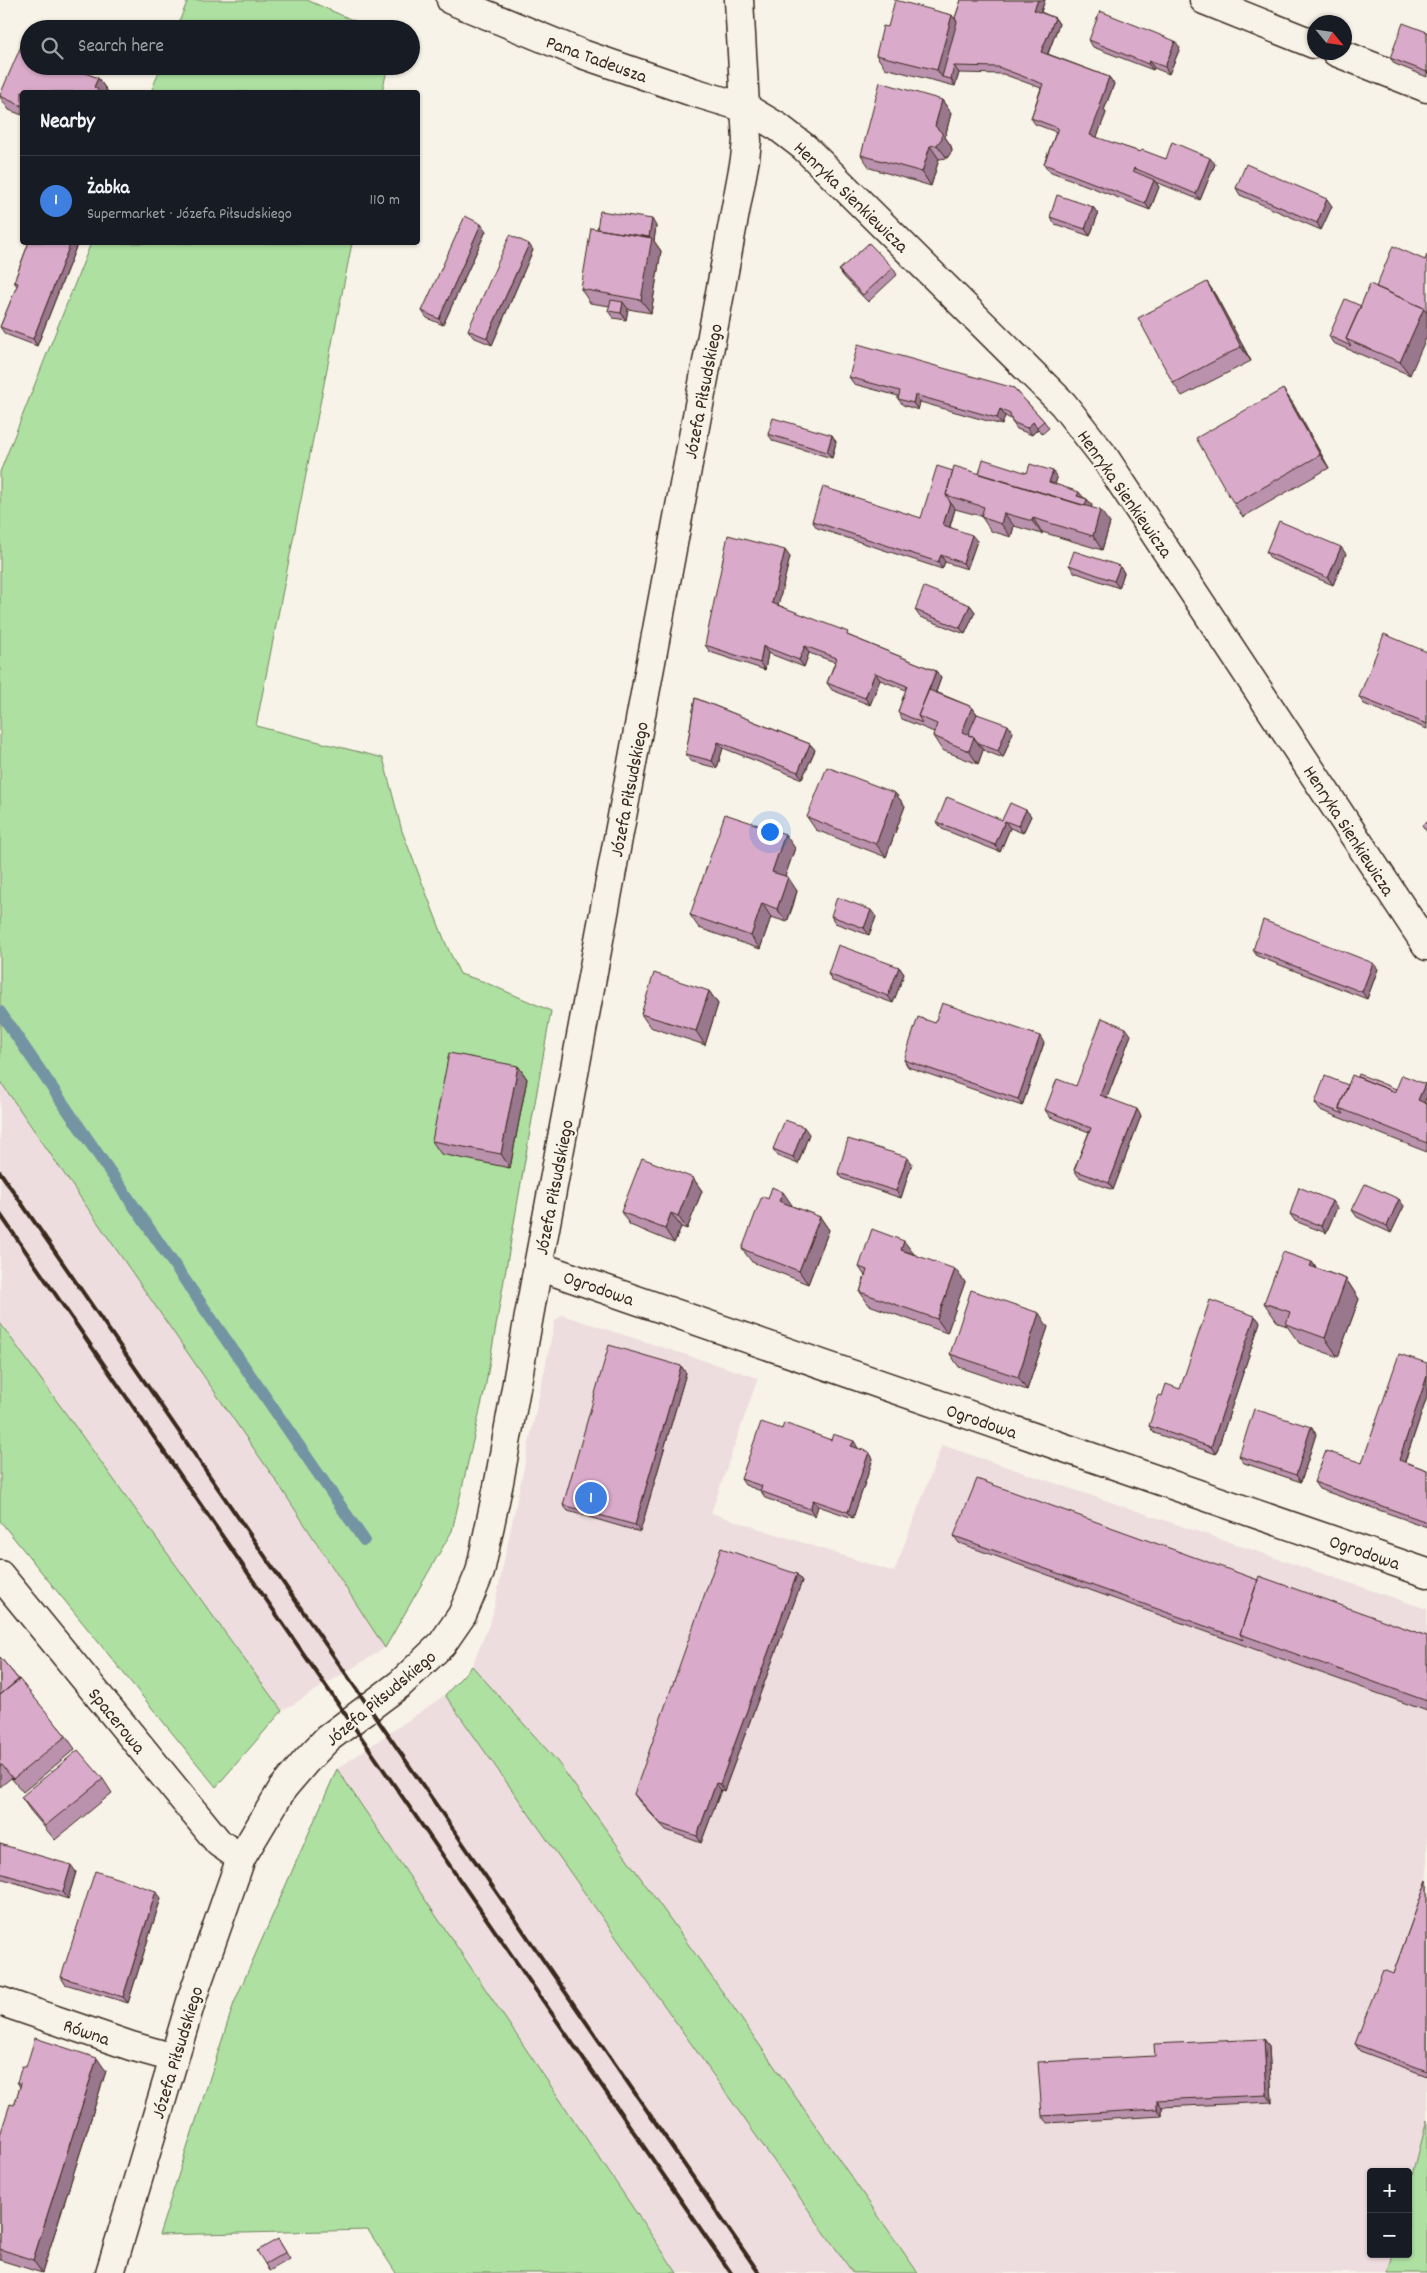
<!DOCTYPE html>
<html lang="en">
<head>
<meta charset="utf-8">
<style>
	:root { --surface:#171b24; --page:#20242c; --text:#f1f3f6; --muted:#9ea1a6; --line:#363941; --accent:#9f9995 }
	body { margin:0; font-family:Dekko,sans-serif; background:var(--page); color:var(--text) }
	.controls { position:absolute; right:15px; bottom:15px; display:grid; overflow:hidden; border-radius:5px; box-shadow:0 1px 4px #0004 }
	.controls button { width:45px; height:45px; display:grid; place-items:center; padding:0; border:0; border-bottom:1px solid var(--line); background:var(--surface); color:var(--text); font:25px sans-serif }
	.compass { position:absolute; left:1307px; top:15px; width:45px; height:45px; border-radius:50%; background:var(--surface); box-shadow:0 1px 4px #0004; rotate:119deg }
	.you { position:absolute; left:769px; top:831px; width:18px; height:18px; margin:-12px; border:4px solid #fff; border-radius:50%; background:#1a73e8; box-shadow:0 0 0 8px #1a73e833 }
	.badge { display:grid; place-items:center; width:32px; height:32px; border-radius:50%; background:var(--accent); color:#fff; font-size:16px; font-weight:700 }
	.pin { position:absolute; translate:-50% -50%; border:2px solid #fff; box-shadow:0 1px 5px #0006 }
	.list { margin:0; padding:0; list-style:none }
	h2 { display:flex; justify-content:space-between; align-items:center; height:65px; margin:0; padding:0 20px; font-size:21px }
	h2 small { font-size:16px; font-weight:400; color:var(--muted) }
	.list li { display:grid; grid-template-columns:32px 1fr auto; gap:15px; align-items:center; box-sizing:border-box; height:90px; padding:0 20px; border-top:1px solid var(--line) }
	.list b { display:block; font-size:19px; white-space:nowrap }
	.list p { margin:0; font-size:16px; white-space:nowrap; color:var(--muted) }
	.list em { font-size:16px; font-style:normal; color:var(--muted) }
	.icon { flex:none; width:28px; height:28px; fill:none; stroke:currentColor; stroke-width:2; stroke-linecap:round; stroke-linejoin:round }
	.map { position:relative; flex:none; width:1427px; height:2273px; overflow:hidden }
	.search { position:absolute; background:var(--surface); box-shadow:0 1px 4px #0004; left:20px; top:20px; width:400px; height:55px; display:flex; align-items:center; gap:12px; box-sizing:border-box; padding:0 18px; border-radius:28px; color:var(--muted); font-size:19px }
	.panel { position:absolute; background:var(--surface); box-shadow:0 1px 4px #0004; left:20px; top:90px; width:400px; height:155px; border-radius:5px }
	.map>svg:first-child { display:block }
</style>
</head>
<body>
<div class="map">
<svg width="1427" height="2273" viewBox="0 0 1427 2273">
	<rect width="100%" height="100%" fill="#f7f3e8"/>
	<filter id="ink" filterUnits="userSpaceOnUse"><feTurbulence type="fractalNoise" baseFrequency=".02" numOctaves="2"/><feDisplacementMap in="SourceGraphic" scale="10" xChannelSelector="R" yChannelSelector="G"/><feConvolveMatrix kernelMatrix="1 2 1 2 8 2 1 2 1" color-interpolation-filters="sRGB"/></filter>
	<g filter="url(#ink)">
		<path fill="#eedddf" d="M0,1081L281,1488L385,1648L282,1711L0,1323Z
			M562,1315L758,1378L711,1513L894,1572L942,1445L1427,1609V2120L1408,2194V2172H1371V2254H1393L1388,2273H918L731,2004L472,1666L492,1617L555,1321Z
			M445,1695L853,2273H677L337,1769Z"/>
		<path fill="#ade0a1" stroke="#748560" d="M188,0H307L373,29H176Z
			M161,66H388L382,92H151Z
			M91,243H352L256,726L383,758L402,831L446,944L460,974L482,981L551,1011L485,1389L452,1531L385,1648L281,1488L0,1081V472Z
			M0,1323L282,1711L216,1787L0,1521Z
			M472,1666L557,1761L731,2004L918,2273H853L445,1695Z
			M337,1769L677,2273H396L368,2230L159,2235L234,2003Z
			M1427,2120V2273H1388L1393,2254H1408V2194Z"/>
		<g fill="none" stroke-linecap="round" stroke-linejoin="round">
			<path stroke="#7594a3" stroke-width="12" d="M0,1012L364,1540"/>
			<g stroke="#3b2a1e" stroke-width="31">
				<path id="minor" d="M451,0L582,54L693,92L746,108L778,127L804,147L1063,404L1103,455L1427,946
					M1204,0L1314,44
					M1336,52L1427,88
					M538,1266L1427,1573
					M0,1575L219,1843L241,1858
					M0,2001L131,2046L174,2058"/>
			</g>
			<g stroke="#3b2a1e" stroke-width="31">
				<path id="tertiary" d="M110,2273L193,1995L241,1858L283,1788L306,1761L327,1739L400,1684L442,1644L462,1615L480,1572L499,1482L538,1266L745,159L747,141L739,0"/>
			</g>
			<use href="#minor" stroke="#f7f3e8" stroke-width="28"/>
			<use href="#tertiary" stroke="#f7f3e8" stroke-width="28"/>
			<path stroke="#3b2a1e" stroke-width="4" d="M0,1172L759,2273
				M0,1214L731,2273"/>
		</g>
		<path fill="#bb92ae" stroke="#3b2a1e" d="M961,0H1045L1041,12L1055,18L1059,24L1048,54L1109,77L1114,84L1104,110L1106,113L1096,138L1140,152L1166,159L1215,164L1200,200L1156,182L1159,187L1150,210L1049,171L1044,164L1056,132L1035,124L1031,118L1041,88L1003,74L959,73L955,86L885,68L876,55L888,27L955,18Z
			M1427,32V77L1395,64L1390,58Z
			M1089,40L1180,48L1169,74L1154,68L1153,70L1093,47Z
			M29,66H86L84,73L98,78L108,92H22V115L9,110L0,97V95Z
			M942,100L951,113L945,137L951,146L952,151L947,158L939,159L931,186L870,168L861,155Z
			M1236,188L1332,206L1321,230L1240,195Z
			M1093,207L1098,214L1090,236L1055,224L1050,217Z
			M656,226L654,241L661,251L651,313L628,309L626,320L613,318L608,311L610,306L590,303L581,289L597,229Z
			M486,231L443,325L427,318L422,311Z
			M29,242H78L37,346L5,334L0,327L17,286L14,282Z
			M533,250L492,345L473,337L468,330Z
			M893,268L897,275L868,302L844,277L839,270Z
			M1207,282L1216,296L1251,361L1182,396L1173,383Z
			M1370,284L1410,375L1333,343L1329,336L1361,306Z
			M849,377L1014,388L1044,421L1049,428L1042,434L1038,429L1032,435L1017,429L1012,422L1011,419L1005,416L1002,425L920,402L918,410L903,405L898,399V396L854,384Z
			M1292,402L1329,468L1243,517L1234,504Z
			M768,434L832,435L836,442L832,458L773,441Z
			M953,471L979,474L1027,473L1057,478L1055,484L1087,499L1092,505L1091,507L1110,523L1102,550L1042,532V534L1014,526L1011,537L991,531L981,516L955,509L950,527L977,541L967,569L945,562L942,569L817,528L812,521L921,518Z
			M1266,552L1346,554L1333,585L1271,559Z
			M790,557L778,605L852,637L936,671L941,678L936,692L972,707L977,714L1013,732L1003,758L983,750L978,764L942,750L933,736L934,732L902,719L898,712L906,690L880,680L870,705L832,690L827,683L835,662L809,653L804,667L768,653L765,670L710,652L705,645Z
			M1069,565L1120,566L1124,573L1119,588L1074,572Z
			M970,605L975,612L965,634L920,617L915,610Z
			M1427,652V729L1364,704L1359,697Z
			M695,698L810,744L815,750L802,779L723,748L717,768L690,761L686,754Z
			M895,793L905,806L886,857L816,830L807,817Z
			M1026,810L1031,816L1023,833L1010,828L1000,852L942,829L937,822L1002,820Z
			M795,848L785,876L797,891L793,906L787,922L771,917L760,949L699,928L690,915Z
			M831,916L876,917L869,935L835,923Z
			M1253,950L1378,969L1367,999L1257,956Z
			M899,967L904,974L893,1003L832,981L828,974Z
			M709,991L718,1004L705,1045L650,1027L641,1014Z
			M935,1023L1044,1043L1022,1106L908,1067L904,1060Z
			M1131,1035L1107,1098L1141,1116L1113,1190L1079,1177L1074,1170L1089,1132L1050,1117L1045,1110L1076,1086Z
			M518,1066L527,1079L510,1168L441,1154L432,1141Z
			M1425,1084L1427,1087V1152L1320,1110L1315,1103L1348,1085L1396,1089Z
			M809,1134L798,1164L778,1156L773,1149Z
			M912,1163L901,1198L843,1179L838,1173Z
			M693,1178L702,1191L687,1229L681,1227L674,1243L630,1225L621,1212Z
			M768,1199L792,1205V1206L820,1217L829,1230L808,1284L752,1262L742,1249Z
			M1404,1206L1391,1233L1357,1217L1352,1210Z
			M1337,1208L1326,1233L1295,1221L1290,1214Z
			M914,1254L965,1282L947,1333L869,1305L860,1292L865,1276L859,1267Z
			M1312,1262L1316,1268L1346,1279L1359,1299L1338,1357L1299,1343L1287,1326L1278,1323L1264,1303Z
			M1255,1316L1260,1322L1216,1454L1154,1433L1149,1426L1162,1396L1180,1389Z
			M1048,1327L1027,1390L959,1367L950,1354Z
			M1427,1363V1397L1405,1462L1427,1470V1527L1319,1489L1314,1482L1362,1463Z
			M681,1366L686,1373L640,1532L568,1511L563,1505Z
			M1311,1427L1316,1434L1301,1482L1244,1463L1239,1456Z
			M782,1429L831,1440L858,1448V1449L869,1452L873,1459L853,1518L818,1506L815,1516L765,1498L761,1491L745,1485L741,1479Z
			M954,1536L1258,1580L1427,1636V1711L959,1543Z
			M802,1581L724,1791L721,1790L701,1843L666,1830L639,1801L634,1794Z
			M0,1657L66,1736L75,1749L23,1792L11,1778L0,1787Z
			M103,1779L112,1793L55,1840L30,1810L21,1797Z
			M0,1844L76,1872L68,1899L0,1878Z
			M1427,1880V2076L1360,2051L1355,2044L1393,1974Z
			M161,1898L128,2003L65,1984L61,1977Z
			M1264,2039L1269,2046L1272,2102L1162,2107V2116L1047,2123L1042,2116Z
			M26,2067L106,2071L42,2273L0,2260V2135L14,2105L20,2087L17,2082Z
			M278,2239L290,2259L269,2271L265,2264Z"/>
		<path fill="#99778d" stroke="#3b2a1e" d="M1038,0H1045L1039,17L1034,10Z
			M952,15L962,28L942,77L937,70Z
			M1055,18L1059,24L1046,58L1041,52Z
			M1175,41L1180,48L1169,74L1165,67Z
			M1149,61L1154,68L1153,70L1148,64Z
			M72,66L86,67L81,81L71,67Z
			M954,66L959,73L955,86L951,79Z
			M1109,77L1114,84L1104,110L1106,113L1095,142L1090,135L1099,105Z
			M98,78L108,92H96L94,87Z
			M942,100L951,113L945,137L951,146L952,151L947,158L937,145L935,126Z
			M930,146L939,159L931,186L922,172Z
			M1210,158L1215,164L1200,200L1196,194Z
			M1154,180L1159,187L1150,210L1145,203Z
			M1327,199L1332,206L1321,230L1317,223Z
			M1093,207L1098,214L1090,236L1085,229Z
			M652,219L656,226L654,241L661,251L651,313L641,300L648,243Z
			M481,224L486,231L443,325L439,319Z
			M71,242H78L37,346L33,339Z
			M529,244L533,250L492,345L487,338Z
			M1207,282L1216,296L1251,361L1241,347Z
			M623,302L628,309L626,320L621,313Z
			M1424,308L1427,313V336L1410,375L1400,362Z
			M1283,389L1292,402L1329,468L1320,455Z
			M915,395L920,402L918,410L913,403Z
			M1000,409L1005,416L1002,425L997,418Z
			M1033,422L1038,429L1032,435L1027,428Z
			M832,435L836,442L832,458L827,452Z
			M1053,471L1057,478L1054,489L1049,482Z
			M1079,492L1084,498L1077,496Z
			M1087,499L1092,505L1089,517L1084,510Z
			M950,502L955,509L948,532L943,525Z
			M1100,510L1110,523L1102,550L1093,536Z
			M1004,513L1014,526L1011,537L1001,524Z
			M1033,518L1042,532V534L1032,521Z
			M972,535L977,541L967,569L963,563Z
			M1341,547L1346,554L1333,585L1328,578Z
			M785,550L790,557L777,610L772,603Z
			M941,555L945,562L942,569L938,562Z
			M1120,566L1124,573L1119,588L1114,581Z
			M970,605L975,612L965,634L960,628Z
			M763,646L768,653L765,670L760,663Z
			M805,646L809,653L804,667L799,660Z
			M936,671L941,678L934,697L928,694Z
			M875,673L880,680L870,705L865,698Z
			M972,707L981,720L974,738L983,750L978,764L969,751L962,732Z
			M1008,725L1013,732L1003,758L998,751Z
			M718,742L723,748L717,768L712,761Z
			M810,744L815,750L802,779L798,772Z
			M895,793L905,806L886,857L876,844Z
			M1026,810L1031,816L1023,833L1018,826Z
			M1005,821L1010,828L1000,852L995,845Z
			M785,834L795,848L782,885L772,872Z
			M788,877L797,891L787,922L777,909Z
			M762,903L771,917L760,949L751,936Z
			M871,910L876,917L869,935L864,928Z
			M1373,963L1378,969L1367,999L1362,992Z
			M899,967L904,974L893,1003L888,996Z
			M709,991L718,1004L705,1045L696,1031Z
			M1126,1028L1131,1035L1105,1102L1100,1095Z
			M1040,1036L1044,1043L1022,1106L1018,1099Z
			M518,1066L527,1079L510,1168L501,1154Z
			M1425,1084L1427,1087V1109L1418,1100Z
			M1137,1109L1141,1116L1113,1190L1109,1183Z
			M804,1127L809,1134L798,1164L793,1157Z
			M907,1157L912,1163L901,1198L896,1191Z
			M693,1178L702,1191L687,1229L678,1216Z
			M783,1192L792,1205L789,1215L779,1201Z
			M1399,1199L1404,1206L1391,1233L1387,1226Z
			M1332,1201L1337,1208L1326,1233L1321,1226Z
			M671,1213L681,1227L674,1243L665,1229Z
			M820,1217L829,1230L808,1284L799,1271Z
			M904,1241L914,1254L901,1250Z
			M1312,1262L1325,1281L1310,1266Z
			M955,1269L965,1282L947,1333L937,1319Z
			M1346,1279L1359,1299L1338,1357L1325,1338Z
			M1039,1313L1048,1327L1027,1390L1018,1377Z
			M1255,1316L1260,1322L1216,1454L1211,1447Z
			M681,1366L686,1373L640,1532L635,1525Z
			M1427,1376V1397L1403,1467L1399,1460Z
			M1311,1427L1316,1434L1301,1482L1296,1475Z
			M854,1441L858,1448L856,1453L851,1446Z
			M869,1452L873,1459L853,1518L848,1512Z
			M813,1500L818,1506L815,1516L810,1509Z
			M797,1574L802,1581L724,1791L720,1784Z
			M716,1783L721,1790L701,1843L697,1836Z
			M71,1865L76,1872L68,1899L63,1892Z
			M156,1891L161,1898L128,2003L123,1997Z
			M1264,2039L1269,2046L1272,2102L1267,2095Z
			M97,2058L106,2071L42,2273L33,2260Z
			M1157,2100L1162,2107V2116L1157,2109Z"/>
		<path fill="#daaaca" stroke="#3b2a1e" d="M895,0L952,15L937,70L876,55L883,26L888,27Z
			M961,0H1038L1034,10L1055,18L1041,52L1109,77L1099,105L1101,106L1090,135L1140,152L1142,150L1166,159L1172,142L1210,158L1196,194L1134,168L1133,171L1154,180L1145,203L1044,164L1058,128L1031,118L1043,84L998,67L954,66L951,79L942,77L957,22L955,18Z
			M1100,11L1175,41L1165,67L1149,61L1148,64L1089,40Z
			M1403,23L1427,32V72L1390,58Z
			M27,32L29,33V66H72L71,67L98,78L94,87L98,89L96,92H22V106L0,96V95Z
			M880,82L942,100L935,126L942,133V138L937,145L930,146L922,172L861,155Z
			M1246,164L1327,199L1317,223L1236,188Z
			M1057,195L1093,207L1085,229L1050,217Z
			M600,211L652,219L649,237L597,229Z
			M465,216L481,224L439,319L422,311Z
			M591,228L652,238L641,300L581,289Z
			M510,235L529,244L487,338L468,330Z
			M29,242H71L33,339L0,327L18,283L14,282Z
			M869,243L893,268L863,295L839,270Z
			M1393,246L1425,260L1427,255V313L1424,308L1376,287Z
			M1207,282L1241,347L1173,383L1138,318Z
			M1370,284L1424,308L1400,362L1346,339Z
			M1345,299L1361,306L1346,339L1351,346L1329,336Z
			M611,300L623,302L621,313L608,311Z
			M858,344L1014,388L1044,421L1037,427L1033,422L1027,428L1012,422L1010,414L1000,409L997,418L915,395L913,403L898,399L900,391L849,377Z
			M1283,389L1320,455L1234,504L1196,438Z
			M773,418L832,435L827,452L768,434Z
			M983,459L1027,473L1030,464L1053,471L1049,482L1079,492L1077,496L1087,499L1085,506L979,474Z
			M937,466L953,471L946,495L950,502L943,525L972,535L963,563L941,555L938,562L812,521L823,487L921,518Z
			M954,466L1100,510L1093,536L1033,518L1032,521L1004,513L1001,524L981,517L984,507L946,495Z
			M1279,521L1341,547L1328,578L1266,552Z
			M728,535L785,550L772,603L848,632L847,635L936,671L918,716L922,723L898,712L907,686L875,673L865,698L827,683L837,658L805,646L799,660L763,646L760,663L705,645Z
			M1074,551L1120,566L1114,581L1069,565Z
			M924,587L970,605L960,628L915,610Z
			M1384,634L1427,652V724L1359,697Z
			M929,690L972,707L962,732L974,737L969,751L933,736L937,724L918,716Z
			M695,698L810,744L798,772L718,742L712,761L686,754Z
			M977,714L1008,725L998,751L978,743L974,737L968,735Z
			M827,767L895,793L876,844L807,817Z
			M947,797L1002,820L1010,803L1026,810L1018,826L1005,821L995,845L937,822Z
			M725,814L785,834L772,872L788,877L783,892L777,909L762,903L751,936L690,915Z
			M1427,822V832L1422,825Z
			M837,897L871,910L864,928L831,916Z
			M1263,920L1373,963L1362,992L1253,950Z
			M838,945L899,967L888,996L828,974Z
			M654,973L709,991L696,1031L641,1014Z
			M942,1003L1040,1036L1018,1099L904,1060L918,1017L935,1023Z
			M1102,1018L1126,1028L1100,1095L1137,1109L1109,1183L1074,1170L1091,1128L1045,1110L1057,1079L1076,1086Z
			M449,1053L518,1066L501,1154L432,1141Z
			M1359,1074L1396,1089L1395,1092L1358,1077Z
			M1352,1075L1395,1092L1402,1075L1425,1084L1418,1100L1427,1104V1143L1339,1108Z
			M1325,1076L1348,1085L1339,1108L1344,1114L1315,1103Z
			M1427,1096V1104L1424,1103Z
			M785,1120L804,1127L793,1157L773,1149Z
			M848,1139L907,1157L896,1191L838,1173Z
			M642,1158L693,1178L678,1216L671,1213L665,1229L621,1212Z
			M1365,1184L1399,1199L1387,1226L1352,1210Z
			M772,1187L783,1192L779,1201L820,1217L799,1271L742,1249L762,1196L768,1199Z
			M1299,1187L1332,1201L1321,1226L1290,1214Z
			M872,1229L904,1241L901,1250L955,1269L937,1319L860,1292L867,1270L859,1267Z
			M1283,1252L1312,1262L1310,1266L1346,1279L1325,1338L1286,1324L1290,1312L1264,1303Z
			M971,1290L1039,1313L1018,1377L950,1354Z
			M1210,1300L1255,1316L1211,1447L1149,1426L1159,1395L1162,1396L1166,1384L1180,1389Z
			M609,1345L681,1366L635,1525L563,1505Z
			M1399,1354L1427,1363V1376L1399,1460L1427,1470V1522L1314,1482L1326,1451L1362,1463Z
			M1254,1409L1311,1427L1296,1475L1239,1456Z
			M761,1422L782,1429L784,1423L831,1440L833,1434L854,1441L851,1446L869,1452L848,1512L813,1500L810,1509L760,1491L762,1486L741,1479Z
			M977,1479L1258,1580L1240,1634L1244,1640L954,1536Z
			M721,1548L797,1574L720,1784L716,1783L697,1836L661,1824L634,1794Z
			M1259,1576L1427,1636V1701L1240,1634Z
			M0,1657L19,1680L0,1695Z
			M19,1679L66,1736L13,1779L2,1765L0,1766V1695Z
			M78,1750L103,1779L45,1826L21,1797Z
			M0,1844L71,1865L63,1892L0,1873Z
			M95,1871L156,1891L123,1997L61,1977Z
			M1427,1880V2071L1355,2044L1383,1970L1393,1974Z
			M35,2038L97,2058L33,2260L0,2249V2135L10,2104L14,2105L21,2084L17,2082L22,2066L26,2067Z
			M1264,2039L1267,2095L1157,2100V2109L1042,2116L1038,2062L1155,2056L1154,2044Z
			M278,2239L286,2252L265,2264L257,2251Z"/>
	</g>
	<g text-anchor="middle" stroke-width="4.5" stroke-linejoin="round" paint-order="stroke">
		<g font-size="19" fill="#3b2a1e" stroke="#f7f3e8">
			<text transform="translate(597 58) rotate(20)" y="7">Pana Tadeusza</text>
			<text transform="translate(852 196) rotate(44)" y="7">Henryka Sienkiewicza</text>
			<text transform="translate(702 391) rotate(-79)" y="7">Józefa Piłsudskiego</text>
			<text transform="translate(1126 493) rotate(55)" y="7">Henryka Sienkiewicza</text>
			<text transform="translate(628 789) rotate(-79)" y="7">Józefa Piłsudskiego</text>
			<text transform="translate(1350 830) rotate(57)" y="7">Henryka Sienkiewicza</text>
			<text transform="translate(553 1187) rotate(-79)" y="7">Józefa Piłsudskiego</text>
			<text transform="translate(599 1287) rotate(19)" y="7">Ogrodowa</text>
			<text transform="translate(982 1420) rotate(19)" y="7">Ogrodowa</text>
			<text transform="translate(1365 1551) rotate(19)" y="7">Ogrodowa</text>
			<text transform="translate(380 1697) rotate(-40)" y="7">Józefa Piłsudskiego</text>
			<text transform="translate(118 1720) rotate(51)" y="7">Spacerowa</text>
			<text transform="translate(87 2031) rotate(19)" y="7">Równa</text>
			<text transform="translate(176 2052) rotate(-73)" y="7">Józefa Piłsudskiego</text>
		</g>
	</g>
</svg>
<div class="controls">
<button>+</button>
<button>−</button>
</div>
<svg class="compass" viewBox="-18 -18 36 36"><path d="M0-13l5 13h-10z" fill="#e53935"/><path d="M0 13l5-13h-10z" fill="#9ea1a6"/></svg>
<div class="you"></div>
<div class="pin badge" style="left:591px;top:1498px;background:#3f7fe0">1</div>
<div class="search"><svg class="icon" aria-label="search" viewBox="0 0 24 24"><circle cx="10" cy="10" r="6"/><path d="M15 15l6 6"/></svg>Search here</div>
<section class="panel">
<h2>Nearby<small></small></h2>
<ul class="list">
<li><span class="badge" style="background:#3f7fe0">1</span><div><b>Żabka</b><p>Supermarket · Józefa Piłsudskiego</p></div><em>110 m</em></li>
</ul>
</section>
</div>
</body>
</html>
